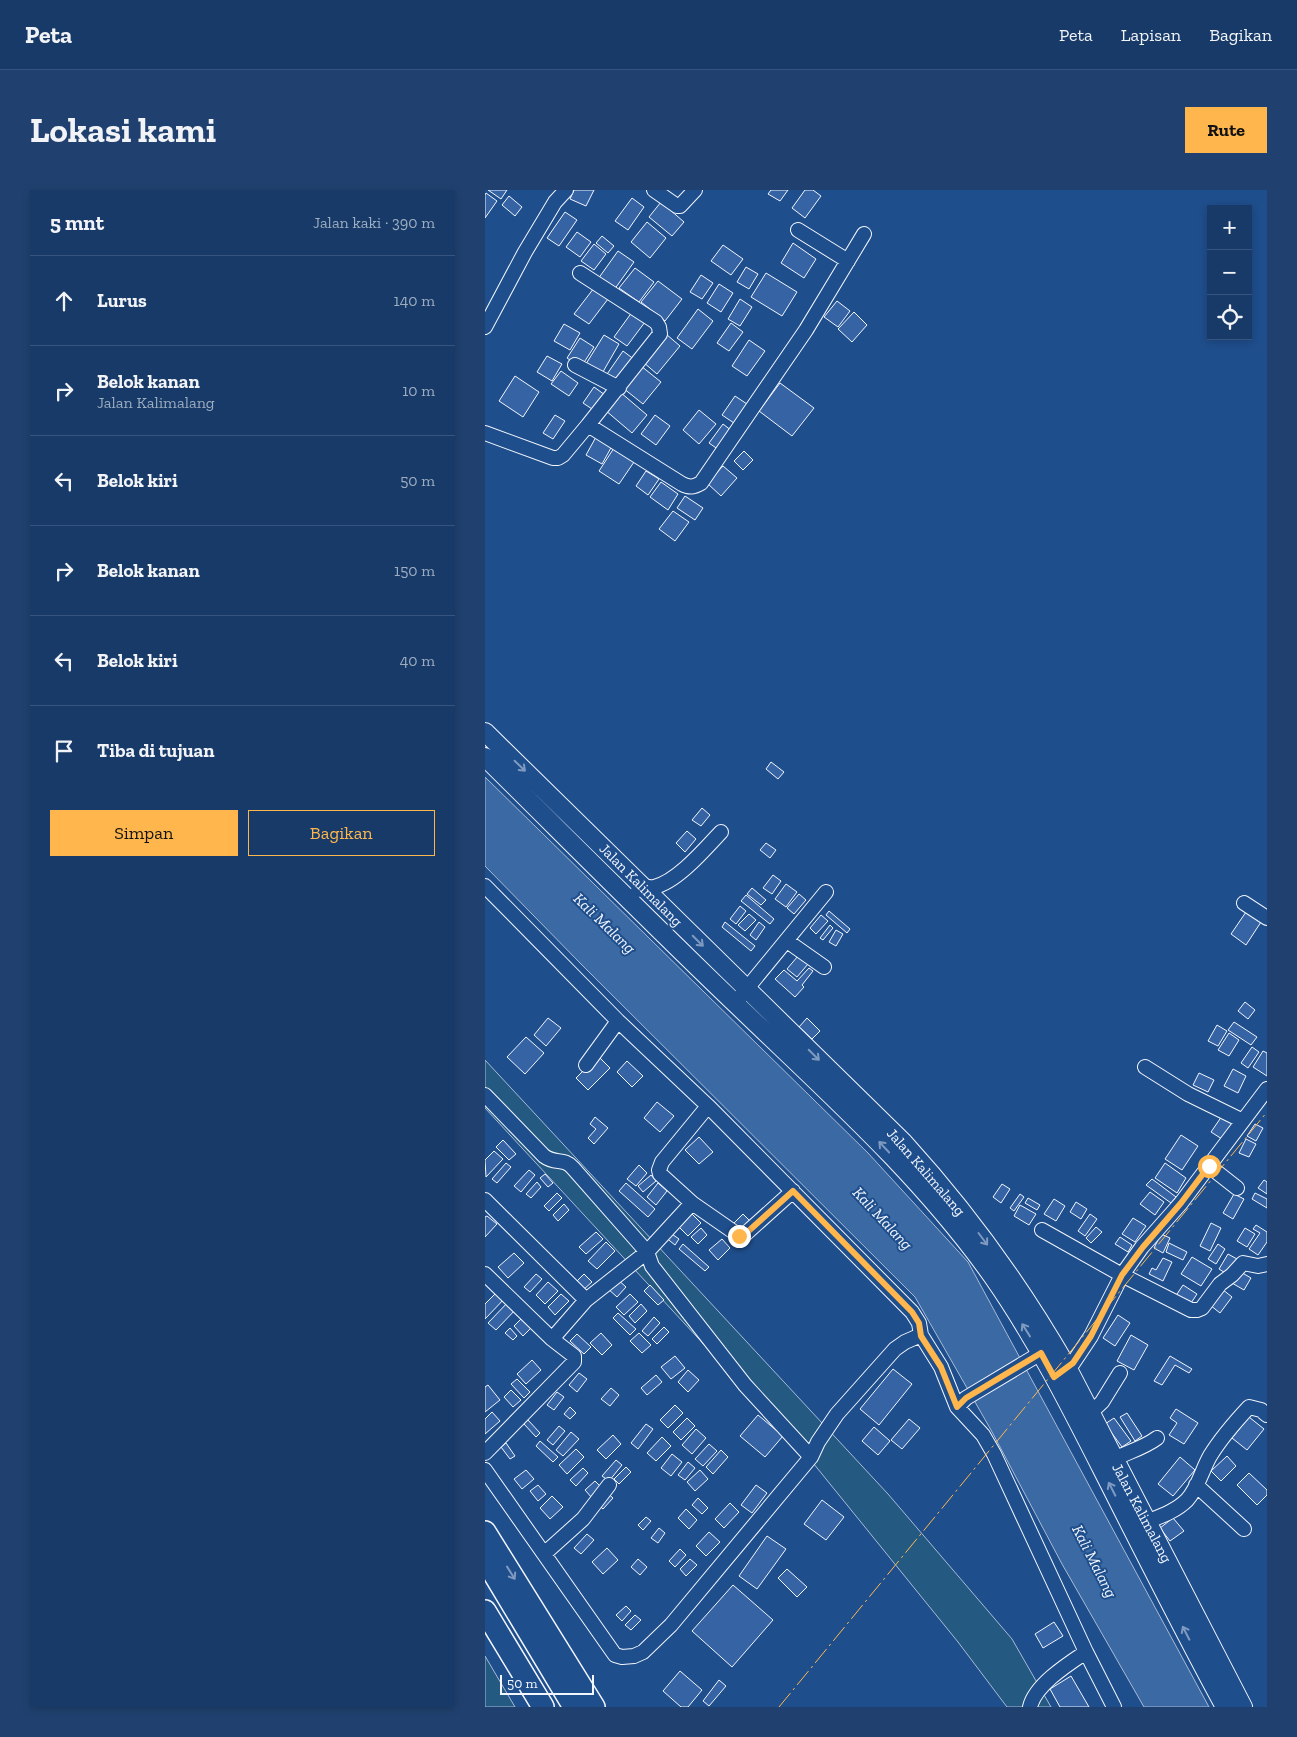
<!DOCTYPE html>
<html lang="id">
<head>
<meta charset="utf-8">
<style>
	:root { --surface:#173a69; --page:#20416f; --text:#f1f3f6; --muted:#9eadc0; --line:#36547d; --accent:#ffb74d }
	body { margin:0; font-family:"Zilla Slab",serif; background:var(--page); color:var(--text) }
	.controls { position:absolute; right:15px; top:15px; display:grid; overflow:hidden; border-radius:0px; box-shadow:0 2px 8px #0003 }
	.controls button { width:45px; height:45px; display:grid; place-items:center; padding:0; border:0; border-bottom:1px solid var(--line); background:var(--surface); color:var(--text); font:25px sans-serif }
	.scale { position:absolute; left:15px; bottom:12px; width:94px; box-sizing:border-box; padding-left:5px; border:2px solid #f2f6ff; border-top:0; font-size:14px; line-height:18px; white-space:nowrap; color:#f2f6ff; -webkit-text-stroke:4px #1f4e8c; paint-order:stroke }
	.stop { position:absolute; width:15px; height:15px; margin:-11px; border:4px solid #ffb74d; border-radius:50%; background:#fff }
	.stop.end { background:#ffb74d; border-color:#fff; box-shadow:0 1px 5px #0008 }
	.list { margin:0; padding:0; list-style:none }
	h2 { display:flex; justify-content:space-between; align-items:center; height:65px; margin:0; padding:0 20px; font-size:21px }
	h2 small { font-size:16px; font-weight:400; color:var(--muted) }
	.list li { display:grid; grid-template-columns:32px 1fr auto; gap:15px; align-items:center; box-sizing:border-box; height:90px; padding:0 20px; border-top:1px solid var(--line) }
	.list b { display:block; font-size:19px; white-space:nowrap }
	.list p { margin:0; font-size:16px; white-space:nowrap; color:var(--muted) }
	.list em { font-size:16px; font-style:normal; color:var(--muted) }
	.actions { display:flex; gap:10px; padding:15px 20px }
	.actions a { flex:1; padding:11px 0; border:1px solid var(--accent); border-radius:0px; text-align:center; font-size:18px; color:var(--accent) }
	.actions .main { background:var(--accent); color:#111 }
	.icon { flex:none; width:28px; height:28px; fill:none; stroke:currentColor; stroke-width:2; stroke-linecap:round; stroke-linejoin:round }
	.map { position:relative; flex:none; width:782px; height:1517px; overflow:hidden; border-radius:0px }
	header { display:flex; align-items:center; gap:30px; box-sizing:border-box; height:70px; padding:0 25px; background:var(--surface); border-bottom:1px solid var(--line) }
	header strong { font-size:24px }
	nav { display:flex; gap:28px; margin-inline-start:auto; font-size:18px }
	.intro { display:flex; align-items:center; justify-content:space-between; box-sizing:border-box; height:120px; padding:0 30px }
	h1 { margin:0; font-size:35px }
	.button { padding:12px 22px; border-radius:0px; background:var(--accent); color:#111; font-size:18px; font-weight:700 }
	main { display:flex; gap:30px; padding:0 30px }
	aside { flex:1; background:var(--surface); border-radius:0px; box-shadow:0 2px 8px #0003 }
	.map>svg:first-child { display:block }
</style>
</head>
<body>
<header>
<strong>Peta</strong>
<nav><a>Peta</a><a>Lapisan</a><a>Bagikan</a></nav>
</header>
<div class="intro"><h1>Lokasi kami</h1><a class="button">Rute</a></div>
<main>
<aside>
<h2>5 mnt<small>Jalan kaki · 390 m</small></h2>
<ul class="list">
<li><svg class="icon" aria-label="ahead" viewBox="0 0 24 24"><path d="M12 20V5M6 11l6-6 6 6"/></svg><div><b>Lurus</b></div><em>140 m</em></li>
<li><svg class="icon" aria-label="right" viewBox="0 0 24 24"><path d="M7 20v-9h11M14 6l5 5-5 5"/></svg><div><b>Belok kanan</b><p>Jalan Kalimalang</p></div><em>10 m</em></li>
<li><svg class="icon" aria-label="left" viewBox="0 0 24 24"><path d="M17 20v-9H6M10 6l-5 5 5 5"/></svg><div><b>Belok kiri</b></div><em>50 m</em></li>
<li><svg class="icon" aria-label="right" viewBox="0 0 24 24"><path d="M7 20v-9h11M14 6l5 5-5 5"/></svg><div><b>Belok kanan</b></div><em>150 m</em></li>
<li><svg class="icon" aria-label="left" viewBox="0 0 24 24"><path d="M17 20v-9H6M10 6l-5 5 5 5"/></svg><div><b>Belok kiri</b></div><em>40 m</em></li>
<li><svg class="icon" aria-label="arrive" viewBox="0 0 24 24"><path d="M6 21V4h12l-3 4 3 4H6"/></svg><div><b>Tiba di tujuan</b></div></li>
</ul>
<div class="actions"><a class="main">Simpan</a><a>Bagikan</a></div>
</aside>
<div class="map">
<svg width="782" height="1517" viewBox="0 0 782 1517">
	<rect width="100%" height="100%" fill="#1f4e8c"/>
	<path fill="#245a82" stroke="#a8bbd7" d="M0,870L403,1304L527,1449L566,1517H522L473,1452L324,1268L0,918Z
		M0,1466L30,1517H0Z"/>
	<path fill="#3b69a3" stroke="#a8bbd7" d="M0,587L383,963L483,1072L724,1517H659L577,1374L506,1240L430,1107L96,774L0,676Z"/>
	<path fill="#3563a3" stroke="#f2f6ff" d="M3,0H22L16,9Z
		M89,0H109L101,16L85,9Z
		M286,0H303L295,11L283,4Z
		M320,0H328L336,6L320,28L307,18Z
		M1,3L12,11L0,28V5Z
		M24,6L37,17L30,26L17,15Z
		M147,8L159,17L143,40L130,31Z
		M176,12L199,32L187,46L164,27Z
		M80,22L92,30L74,56L62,48Z
		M162,32L181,48L165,68L146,52Z
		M92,42L106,52L95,67L81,57Z
		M117,46L129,56L123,63L111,53Z
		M308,53L331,69L319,88L296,73Z
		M109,54L121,64L109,80L96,71Z
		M238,55L258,69L246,85L226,71Z
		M133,61L149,72L129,100L113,89Z
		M261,77L273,84L264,99L252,92Z
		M150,78L169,92L154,112L134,98Z
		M281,83L312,102L297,126L266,107Z
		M216,85L228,93L217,109L205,102Z
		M173,91L197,109L180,131L156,112Z
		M234,94L248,103L236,122L222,113Z
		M109,98L123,109L104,134L89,124Z
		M255,109L267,117L255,136L243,129Z
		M352,111L365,121L353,137L339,127Z
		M150,118L163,128L142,156L129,147Z
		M213,119L228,131L207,159L192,148Z
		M369,122L382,135L367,152L353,139Z
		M246,133L258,142L244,161L232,153Z
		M79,134L95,143L85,160L69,151Z
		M181,144L195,156L172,184L158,172Z
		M119,145L134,154L115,187L99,177Z
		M95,148L109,157L96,177L82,168Z
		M264,150L280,161L262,186L247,176Z
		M138,161L150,170L132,196L120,187Z
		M62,166L77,174L67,191L52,182Z
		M156,176L176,192L158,214L138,198Z
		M76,181L93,193L84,206L66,194Z
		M30,186L54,202L38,227L14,211Z
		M295,193L329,218L307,246L274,221Z
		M109,197L120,205L110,221L98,213Z
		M135,202L162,225L147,243L120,220Z
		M250,206L262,214L249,233L237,225Z
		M214,220L231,234L214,254L198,240Z
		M70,225L80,231L68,249L58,243Z
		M170,225L185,236L171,255L156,244Z
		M238,234L247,241L234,260L224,253Z
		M111,247L127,256L117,274L101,265Z
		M129,258L149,272L134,294L114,281Z
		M259,261L268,270L258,280L249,271Z
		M238,276L252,288L236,306L222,293Z
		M161,281L174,289L163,305L151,296Z
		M176,292L193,304L183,320L165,307Z
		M200,306L218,318L210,330L192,318Z
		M188,321L204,332L190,351L174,339Z
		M286,572L299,582L293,589L281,579Z
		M217,618L225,625L216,636L207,630Z
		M202,641L211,649L200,662L191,653Z
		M281,653L291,660L285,668L275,660Z
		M288,685L296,691L287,704L278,698Z
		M301,694L312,702L301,717L290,709Z
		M267,698L281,710L276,715L262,704Z
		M314,704L321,710L309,724L302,718Z
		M261,705L289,729L285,734L256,711Z
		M255,716L261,721L251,734L245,729Z
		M344,721L365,739L362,743L341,725Z
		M761,722L776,732L761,755L746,744Z
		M264,724L271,730L260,741L253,735Z
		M336,725L343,731L331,744L325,738Z
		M240,732L270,756L266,761L237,737Z
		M274,732L280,737L271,750L265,745Z
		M345,735L348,738L338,750L335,748Z
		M351,740L358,744L351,756L344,752Z
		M313,766L323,774L312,787L302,779Z
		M324,778L328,781L317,795L319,797L310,807L290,789L299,780L312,791Z
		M760,812L770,820L763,829L753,821Z
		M63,828L76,838L61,856L49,845Z
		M322,828L335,841L327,849L314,837Z
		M749,832L772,847L766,855L743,840Z
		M732,835L742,841L733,856L723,851Z
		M744,843L754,850L744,866L733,860Z
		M41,847L59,863L40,884L22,867Z
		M767,857L774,862L763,878L756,873Z
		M778,861L782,863V886L768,877Z
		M113,866L125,878L103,900L91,888Z
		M142,871L158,886L147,897L132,882Z
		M748,879L761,886L753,903L739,896Z
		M714,883L729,890L723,902L708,895Z
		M172,912L189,926L175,942L159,928Z
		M739,923L749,931L737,949L726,942Z
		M110,927L123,938L109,954L103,948L111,939L105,934Z
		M770,934L778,938L771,951L762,946Z
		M696,945L713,956L697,980L680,969Z
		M214,947L228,962L214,974L200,960Z
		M761,949L771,954L764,967L754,963Z
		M18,950L31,964L24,970L11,957Z
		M9,961L18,969L1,987L0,970Z
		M21,973L26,977L12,993L7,989Z
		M680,973L701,988L692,1003L670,988Z
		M154,975L162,983L151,996L142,989Z
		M44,980L50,985L36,1002L29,996Z
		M60,984L68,993L63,997L55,988Z
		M166,985L171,991L158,1002L153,996Z
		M667,989L691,1007L686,1013L661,995Z
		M779,990L782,992V1004L773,998Z
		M52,992L56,997L46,1008L41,1004Z
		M141,993L170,1019L163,1027L134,1001Z
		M173,993L182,1001L171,1015L162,1007Z
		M517,994L525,999L516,1013L508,1007Z
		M665,1002L679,1012L670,1025L655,1014Z
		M72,1003L77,1008L64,1021L59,1016Z
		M770,1003L782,1009V1018L767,1009Z
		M535,1004L539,1007L529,1021L525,1018Z
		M749,1004L759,1009L748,1029L738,1023Z
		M543,1008L555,1015L552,1020L540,1013Z
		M569,1009L580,1016L571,1031L559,1024Z
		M591,1012L602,1019L596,1029L585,1022Z
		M79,1014L84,1020L73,1031L68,1025Z
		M535,1015L551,1024L544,1035L529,1026Z
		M207,1024L216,1033L203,1046L193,1036Z
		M258,1024L267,1033L257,1043L248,1034Z
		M605,1024L612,1029L600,1046L593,1041Z
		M2,1026L12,1034L0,1047V1027Z
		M648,1028L661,1036L650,1052L637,1044Z
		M726,1033L736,1038L725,1061L715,1056Z
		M771,1035L782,1042V1052L773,1065L764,1059L775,1043L768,1039Z
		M611,1037L617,1042L606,1053L601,1048Z
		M216,1038L222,1045L213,1054L206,1047Z
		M760,1038L770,1044L762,1057L752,1051Z
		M111,1042L118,1049L101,1064L94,1057Z
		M184,1042L194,1049L190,1055L180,1047Z
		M676,1044L685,1048L678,1063L669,1058Z
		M635,1047L647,1055L643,1062L630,1054Z
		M237,1049L245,1058L233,1070L224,1060Z
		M121,1052L130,1061L112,1079L103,1071Z
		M684,1053L702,1062L698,1070L681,1062Z
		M198,1054L224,1077L220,1081L194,1059Z
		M733,1054L740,1059L731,1074L723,1069Z
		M29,1063L39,1073L23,1088L13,1077Z
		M743,1064L752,1069L742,1084L734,1079Z
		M707,1067L727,1079L716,1096L696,1084Z
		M678,1068L687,1072L678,1091L664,1084L667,1078L671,1080Z
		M754,1081L766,1088L759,1100L747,1093Z
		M51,1084L57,1089L45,1102L39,1097Z
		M99,1084L107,1092L98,1100L90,1093Z
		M131,1088L141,1097L132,1107L122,1098Z
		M63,1092L73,1101L60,1114L51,1105Z
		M165,1095L179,1110L173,1115L159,1101Z
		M698,1095L712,1104L704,1116L690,1107Z
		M737,1099L747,1107L735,1123L725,1115Z
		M14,1100L22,1106L0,1129V1114Z
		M76,1104L84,1111L70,1125L63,1117Z
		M145,1104L153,1112L139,1125L131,1117Z
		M25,1110L33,1117L11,1140L3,1133Z
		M156,1114L162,1121L150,1133L144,1126Z
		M133,1123L151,1139L145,1145L128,1128Z
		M633,1125L645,1133L630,1156L618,1148Z
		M38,1127L47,1137L38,1146L29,1136Z
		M169,1127L175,1133L163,1146L157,1141Z
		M179,1137L184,1142L172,1154L167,1149Z
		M25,1138L32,1146L28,1150L20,1143Z
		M116,1143L127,1155L117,1165L105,1153Z
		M154,1143L166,1155L157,1163L145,1151Z
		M92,1144L106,1157L99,1164L85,1151Z
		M646,1145L663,1155L649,1180L632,1171Z
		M190,1166L200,1178L186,1189L176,1177Z
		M685,1166L707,1179L704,1183L690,1175L677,1195L669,1191Z
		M47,1170L56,1180L41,1194L32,1184Z
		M408,1179L427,1194L394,1235L375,1219Z
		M203,1180L214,1190L203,1202L193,1192Z
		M94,1183L102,1189L92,1202L84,1195Z
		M171,1185L177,1192L162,1205L156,1198Z
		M32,1189L45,1202L39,1208L26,1194Z
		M3,1195L15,1210L0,1222V1197Z
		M126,1198L134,1205L125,1216L116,1209Z
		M26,1200L36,1210L28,1217L19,1207Z
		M72,1202L79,1207L69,1220L62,1215Z
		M190,1215L198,1223L183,1238L175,1230Z
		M85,1217L91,1223L85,1229L79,1224Z
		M691,1219L713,1233L699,1254L684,1245L692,1233L685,1228Z
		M7,1222L15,1231L0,1244V1229Z
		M642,1223L657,1246L650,1251L635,1227Z
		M273,1225L298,1246L280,1267L255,1246Z
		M764,1227L779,1239L762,1260L747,1248Z
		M202,1228L210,1236L196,1250L188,1242Z
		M629,1228L646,1251L637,1257L620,1234Z
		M424,1229L435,1238L417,1259L406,1250Z
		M43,1230L55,1243L51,1247L39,1234Z
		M161,1234L168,1239L153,1259L146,1253Z
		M74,1236L80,1241L68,1255L62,1250Z
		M389,1237L405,1251L393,1265L377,1251Z
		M211,1239L221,1248L207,1264L197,1255Z
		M86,1242L94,1249L78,1266L71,1260Z
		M128,1245L136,1254L121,1269L112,1260Z
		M177,1247L186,1256L171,1271L162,1263Z
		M55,1251L73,1267L68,1272L51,1256Z
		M21,1253L30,1266L25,1269L16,1257Z
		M224,1254L232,1261L218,1276L210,1269Z
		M91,1259L99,1267L82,1284L74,1275Z
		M236,1260L243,1267L228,1284L221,1277Z
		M187,1264L197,1272L186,1286L176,1278Z
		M742,1266L751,1276L736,1291L726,1281Z
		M695,1267L710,1280L688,1306L673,1294Z
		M131,1270L137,1275L124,1291L117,1286Z
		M203,1272L210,1278L200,1290L193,1285Z
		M141,1277L146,1282L134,1294L129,1289Z
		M98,1278L103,1283L91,1296L85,1290Z
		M41,1280L49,1289L37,1299L29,1289Z
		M215,1280L223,1289L210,1301L202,1292Z
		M764,1283L782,1300V1305L772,1315L752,1295Z
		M110,1291L117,1298L107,1308L100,1300Z
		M53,1295L61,1304L53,1311L45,1301Z
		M271,1295L282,1303L267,1323L256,1315Z
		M121,1302L128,1308L118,1319L111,1313Z
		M67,1306L78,1317L65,1329L55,1318Z
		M213,1308L223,1318L217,1324L207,1315Z
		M337,1310L359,1327L341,1350L319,1334Z
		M245,1313L254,1322L239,1338L230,1329Z
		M201,1319L212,1330L204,1339L193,1328Z
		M161,1327L166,1331L158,1340L153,1335Z
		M688,1328L699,1341L685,1351L675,1338Z
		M174,1338L180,1343L173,1353L166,1348Z
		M224,1342L235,1352L221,1366L211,1356Z
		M102,1344L109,1350L96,1364L89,1358Z
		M282,1346L301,1359L272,1399L254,1386Z
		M122,1358L133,1370L118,1384L107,1372Z
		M195,1359L201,1365L190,1377L184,1371Z
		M153,1369L162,1377L155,1385L146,1377Z
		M205,1369L212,1375L201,1386L195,1379Z
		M302,1379L322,1397L312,1407L293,1388Z
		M248,1395L288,1430L247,1477L207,1441Z
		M141,1416L146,1421L137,1431L131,1425Z
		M150,1425L156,1430L146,1440L140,1435Z
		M569,1432L578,1446L558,1458L550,1444Z
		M195,1481L217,1500L203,1517H196L178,1501Z
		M586,1486L604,1517H575L565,1499Z
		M234,1490L241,1496L224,1516L218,1511Z"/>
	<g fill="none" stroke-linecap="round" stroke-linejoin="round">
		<g stroke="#f2f6ff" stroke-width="16">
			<path id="minor" d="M169,0L192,16H195L210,0
				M313,40L363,71
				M95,83L171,132L174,137L175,144L103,235
				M0,137L40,62L70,12L81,0
				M90,175L134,198
				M0,243L68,268H73L78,265L103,235L197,294C205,298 209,297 216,293L321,140L379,44
				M0,696L133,831L223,916L427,1122L434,1133L436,1145L456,1177L472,1217L498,1245L509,1264L601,1462L629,1517
				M153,700L157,696C160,696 166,698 169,697C192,692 220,659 236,642
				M759,713L782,728
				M302,751L339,777
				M250,813L341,702
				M101,875L133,831
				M660,877L703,904L758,931
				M0,905L59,966C71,975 78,967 88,978L162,1062L167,1076L260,1195L326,1267
				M223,916L177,972L174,980L175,984L207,1013L256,1047L258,1046L308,1001
				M724,976L752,998
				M0,1010L101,1110L67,1149L89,1166V1172L0,1263
				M557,1040L637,1085L706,1120H712L717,1118L735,1094L747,1085L758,1073L773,1076L782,1074
				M0,1084L67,1149
				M101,1110L162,1062L207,1013
				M576,1182L588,1173L606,1146L637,1085L657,1057L696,1013L782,899
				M472,1217L481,1208L556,1163
				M600,1228L617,1212L635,1183
				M620,1274C637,1263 656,1260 672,1248
				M0,1280L130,1465L137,1467L149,1466L158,1462L186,1435L326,1267L333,1252L352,1224L410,1159L420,1152L436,1145
				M711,1295L759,1339
				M654,1335C670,1328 689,1323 702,1310C713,1298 717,1280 725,1266C736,1248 750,1232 764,1217L776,1220L782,1225
				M59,1364L98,1329L124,1295
				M545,1517C550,1495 583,1474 601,1462"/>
		</g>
		<g stroke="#f2f6ff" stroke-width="20">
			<path id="major" d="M0,542L419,953C481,1021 536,1097 582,1177L758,1517
				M0,567C84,650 167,734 253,816C343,903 435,984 508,1087C552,1150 587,1220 622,1289C661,1366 699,1442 740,1517"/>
		</g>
		<g stroke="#f2f6ff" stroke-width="24">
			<path id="highway" d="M0,1342L109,1517
				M0,1369L89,1517
				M0,1421L58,1517"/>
		</g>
		<use href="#minor" stroke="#1f4e8c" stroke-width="14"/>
		<use href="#major" stroke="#1f4e8c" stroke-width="18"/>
		<use href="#highway" stroke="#1f4e8c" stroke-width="21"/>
		<path stroke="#ffb74d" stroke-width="1" stroke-dasharray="18 4 2.5 4" stroke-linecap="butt" d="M294,1517L782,922"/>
	</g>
	<defs><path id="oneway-shaft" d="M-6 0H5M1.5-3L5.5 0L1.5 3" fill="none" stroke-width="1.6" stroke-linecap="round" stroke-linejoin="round" transform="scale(1.25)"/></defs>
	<g stroke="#7e9ac0">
		<use href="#oneway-shaft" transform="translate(35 576) rotate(44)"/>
		<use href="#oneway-shaft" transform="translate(213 751) rotate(45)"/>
		<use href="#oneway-shaft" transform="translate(329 865) rotate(45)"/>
		<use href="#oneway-shaft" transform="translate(399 957) rotate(-133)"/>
		<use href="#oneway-shaft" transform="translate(498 1049) rotate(53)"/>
		<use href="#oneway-shaft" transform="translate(541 1140) rotate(-122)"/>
		<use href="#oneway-shaft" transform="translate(627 1299) rotate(-117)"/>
		<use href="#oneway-shaft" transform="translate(26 1383) rotate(58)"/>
		<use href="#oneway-shaft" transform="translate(701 1443) rotate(-117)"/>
	</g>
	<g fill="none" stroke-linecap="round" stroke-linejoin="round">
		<path stroke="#ffb74d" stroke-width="6" d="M254,1046H258L308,1001L427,1122L434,1133L436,1146L456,1177L472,1217L481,1208L556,1163L569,1187L588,1173L606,1146L637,1085L658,1057L696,1013L724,976"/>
	</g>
	<g text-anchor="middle" stroke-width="4" stroke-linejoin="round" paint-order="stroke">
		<g font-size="15" fill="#f2f6ff" stroke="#1f4e8c">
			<text transform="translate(156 695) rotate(45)" y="5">Jalan Kalimalang</text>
			<text transform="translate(441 982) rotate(49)" y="5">Jalan Kalimalang</text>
			<text transform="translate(657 1323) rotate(62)" y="5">Jalan Kalimalang</text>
		</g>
		<g font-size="16" font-style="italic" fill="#f2f6ff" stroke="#1f4e8c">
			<text transform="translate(120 733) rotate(44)" y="6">Kali Malang</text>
			<text transform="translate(398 1028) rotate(47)" y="6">Kali Malang</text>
			<text transform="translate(610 1371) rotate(63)" y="6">Kali Malang</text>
		</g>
	</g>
</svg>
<div class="controls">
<button>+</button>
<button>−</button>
<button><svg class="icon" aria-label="locate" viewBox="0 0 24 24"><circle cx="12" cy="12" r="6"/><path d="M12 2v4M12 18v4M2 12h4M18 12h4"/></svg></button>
</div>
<div class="scale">50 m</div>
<div class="stop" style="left:724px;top:976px"></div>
<div class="stop end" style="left:254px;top:1046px"></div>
</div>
</main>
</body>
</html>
